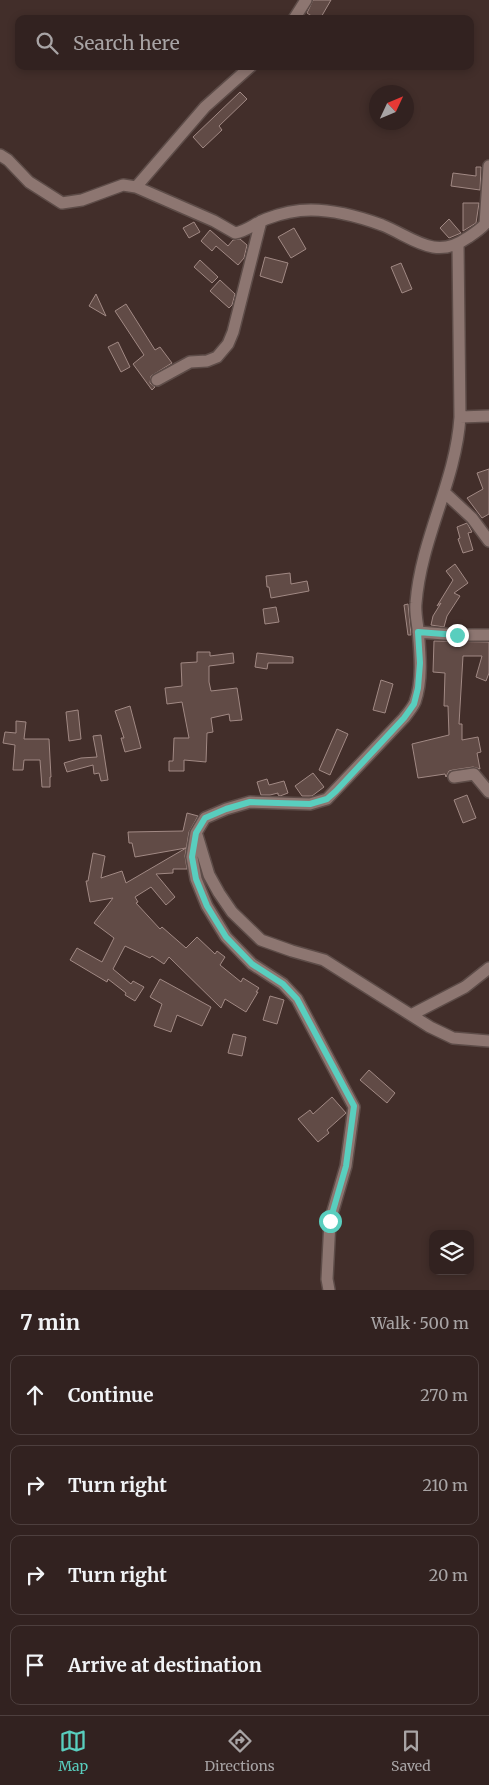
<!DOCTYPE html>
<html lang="en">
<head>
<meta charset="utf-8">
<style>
	:root { --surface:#322220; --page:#3d2f2d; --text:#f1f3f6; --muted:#a8a4a5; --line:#4d3f3e; --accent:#59cebe }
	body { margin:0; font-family:Merriweather,serif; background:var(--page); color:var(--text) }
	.controls { position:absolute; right:15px; bottom:15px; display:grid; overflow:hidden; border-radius:10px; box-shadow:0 2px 8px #0003 }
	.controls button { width:45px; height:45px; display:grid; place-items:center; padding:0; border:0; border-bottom:1px solid var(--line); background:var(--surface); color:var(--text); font:25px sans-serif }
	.compass { position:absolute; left:369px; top:85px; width:45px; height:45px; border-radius:50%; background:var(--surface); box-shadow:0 2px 8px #0003; rotate:46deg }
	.stop { position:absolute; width:15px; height:15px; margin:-11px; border:4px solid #59cebe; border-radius:50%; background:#fff }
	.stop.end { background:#59cebe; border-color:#fff; box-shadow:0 1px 5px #0008 }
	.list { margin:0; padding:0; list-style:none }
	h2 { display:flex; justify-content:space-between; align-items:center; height:65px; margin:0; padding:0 20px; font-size:21px }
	h2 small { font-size:16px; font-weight:400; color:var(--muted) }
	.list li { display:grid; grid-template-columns:32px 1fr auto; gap:15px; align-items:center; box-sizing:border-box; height:80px; margin:0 10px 10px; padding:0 10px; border:1px solid var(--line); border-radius:10px }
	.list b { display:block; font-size:19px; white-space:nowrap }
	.list em { font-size:16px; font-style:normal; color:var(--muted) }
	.icon { flex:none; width:28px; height:28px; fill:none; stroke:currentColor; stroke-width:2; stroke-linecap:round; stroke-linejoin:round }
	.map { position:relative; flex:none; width:489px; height:1290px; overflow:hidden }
	.search { position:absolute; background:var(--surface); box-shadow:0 2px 8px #0003; left:15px; right:15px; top:15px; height:55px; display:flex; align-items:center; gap:12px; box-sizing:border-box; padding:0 18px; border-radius:10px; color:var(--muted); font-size:19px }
	.sheet { height:425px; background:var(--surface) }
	nav { display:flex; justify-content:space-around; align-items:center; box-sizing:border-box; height:70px; border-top:1px solid var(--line); background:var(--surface); font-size:14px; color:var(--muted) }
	nav a { display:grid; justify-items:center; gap:2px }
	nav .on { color:var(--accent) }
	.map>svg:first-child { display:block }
</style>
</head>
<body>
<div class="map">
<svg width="489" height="1290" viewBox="0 0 489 1290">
	<rect width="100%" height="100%" fill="#422e2a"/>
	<path fill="#614b46" stroke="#a18984" d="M313,0H331L320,19H316L307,13Z
		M240,92L247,99L219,126L222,130L203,148L193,137Z
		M476,167H481L480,190L451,186L453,173L476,176Z
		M463,203H479L476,223L463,231Z
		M449,219L461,233L449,238L440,228Z
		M194,222L200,232L189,238L183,228Z
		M294,228L306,249L291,258L278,237Z
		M210,230L228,246L233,240L240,239L247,245L244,258L238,265L216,246L212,251L201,241Z
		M265,257L288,263L282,283L260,276Z
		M200,260L218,277L212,283L194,267Z
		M401,263L412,289L402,293L391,267Z
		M220,280L235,294L232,305L229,308L210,291Z
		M96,294L106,316L89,306Z
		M126,304L155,350L160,347L172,363L151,376L150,383L155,387L152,390L133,364L144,355L115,311Z
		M118,342L130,367L121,372L108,347Z
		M489,469V514L482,518L467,498L483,489L477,473Z
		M467,523L472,532L468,533L473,550L463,553L458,539L460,538L457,527Z
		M455,564L468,583L454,593L460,596L447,616L444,627L431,625L433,616L441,603L437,606L453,580L446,571Z
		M290,573L291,584L307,581L309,591L271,598L269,587H267L266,576Z
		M408,604L411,635H408L404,605Z
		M276,607L279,622L265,624L263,609Z
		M434,641L489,642V673L486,681L476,677L482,656H463L459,724H462V740L478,737L481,752L477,753L480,769L473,767L453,770L449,771L446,777L445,774L418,778L412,744L449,735L448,706H444L445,673L433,672Z
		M197,652H210V656L233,653L234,663L209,666V682L211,691L237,688L242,720L230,721L229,714L211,718L213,732L207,733L206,762L184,760V771H169V761H173L174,738H189L182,702L167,704L165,688L182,686L181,663L197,662Z
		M257,653L293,657V663H268L267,669L255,667Z
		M381,680L393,684L385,713L373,710Z
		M130,706L141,748L125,752L121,738H124L115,711Z
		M78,710L81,739L69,741L66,712Z
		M16,721L26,722L24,739H49L51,777H50V787H42L40,760H24L23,770H13L15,745L3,743L5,732L16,733Z
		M337,729L348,734L330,775L319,770Z
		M101,735L108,780L101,781L99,773L94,774L93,765L67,772L64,763L81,758L97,757L93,736Z
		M313,773L324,787L312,796H302L295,786Z
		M267,779L269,785L284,781L288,793L280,796L278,795V793L270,795H261L257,782Z
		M467,795L476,818L463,823L454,800Z
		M187,813L198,816L189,832L185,856L187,869H173V873L156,874L175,897L166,905L151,887L135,897L138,902L136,903L160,929L162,927L186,948L197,937L215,954L217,951L225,957L220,965L241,982L243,978L259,988L256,992H258L246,1012L225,999L221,1008L169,957L164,964L152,956L150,958L125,946L113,969L131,984L133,981L144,987L135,1001L125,995L126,993L108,979L107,982L70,960L77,948L102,962L114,938L94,923L113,898L90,902L86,881H88L93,853L105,856L101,878L122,871L126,883L186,848L135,857L132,843H129L128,832L183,831Z
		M160,979L211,1007L202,1026L177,1015L171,1032L154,1026L162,1004L150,997Z
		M270,996L284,1000L277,1024L263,1020Z
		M233,1034L246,1037L242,1056L228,1053Z
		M369,1070L395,1093L387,1103L360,1080Z
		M332,1097L346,1113L327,1130L329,1133L318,1142L298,1119L310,1110L313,1114Z"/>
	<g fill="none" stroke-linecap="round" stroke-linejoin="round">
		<g stroke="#5d4c48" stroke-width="14">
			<path id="minor" d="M294,19L306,0
				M0,155L8,160L29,182L62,203L82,200L123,185L136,187L214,221L235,233C247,231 255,223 266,219C279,214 297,210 311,210C335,210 360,217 382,225C412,237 435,261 467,238C473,234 480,230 485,224L489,166
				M136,187L205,107L251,66
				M157,380L190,362L207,361L217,357L228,344L233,332L261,221
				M460,417L489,416
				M444,492L472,518L489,541
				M418,632L457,635H489
				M454,777L474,774L489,792
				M197,835L209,875L219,893L232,912L261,940L292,951L324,960L430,1027L453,1038L489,1041
				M411,1015L465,987L489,968
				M329,1290L327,1279L330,1221L346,1166L354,1107L297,999L283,984L252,964L226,937L207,906L196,879L192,857L196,833L205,818L226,809L250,802L310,804L327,799L404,718C408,713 413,707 415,702C423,680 420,652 418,629C417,621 415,611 416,603C421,538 456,481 460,417L458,245"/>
		</g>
		<use href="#minor" stroke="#8d7671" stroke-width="11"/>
	</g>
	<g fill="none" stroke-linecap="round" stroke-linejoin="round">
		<path stroke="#59cebe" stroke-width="6" d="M330,1221L346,1166L354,1106L297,999L283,984L252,964L226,937L207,906L196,879L192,857L196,833L205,818L226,809L250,802L310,804L327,799L336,791L404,718L414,704L418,688L420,663L418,632L457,635"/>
	</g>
</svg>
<div class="controls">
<button><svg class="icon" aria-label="layers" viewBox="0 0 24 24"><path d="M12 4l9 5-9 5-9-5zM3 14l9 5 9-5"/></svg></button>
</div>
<svg class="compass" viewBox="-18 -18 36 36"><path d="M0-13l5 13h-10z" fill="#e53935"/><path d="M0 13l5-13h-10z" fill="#a8a4a5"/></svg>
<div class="stop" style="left:330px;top:1221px"></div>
<div class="stop end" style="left:457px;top:635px"></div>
<div class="search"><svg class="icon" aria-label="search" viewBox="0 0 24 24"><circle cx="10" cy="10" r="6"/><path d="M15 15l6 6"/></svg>Search here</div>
</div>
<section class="sheet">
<h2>7 min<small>Walk · 500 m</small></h2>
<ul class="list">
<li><svg class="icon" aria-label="ahead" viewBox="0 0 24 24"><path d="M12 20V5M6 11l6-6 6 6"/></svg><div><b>Continue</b></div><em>270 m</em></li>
<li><svg class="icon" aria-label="right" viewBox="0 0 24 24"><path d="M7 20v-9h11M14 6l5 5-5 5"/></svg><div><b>Turn right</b></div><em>210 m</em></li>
<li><svg class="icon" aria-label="right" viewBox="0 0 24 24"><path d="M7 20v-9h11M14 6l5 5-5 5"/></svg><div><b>Turn right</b></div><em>20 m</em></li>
<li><svg class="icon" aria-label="arrive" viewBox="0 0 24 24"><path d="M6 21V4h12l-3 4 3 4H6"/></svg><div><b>Arrive at destination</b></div></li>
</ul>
</section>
<nav>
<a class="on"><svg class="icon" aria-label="map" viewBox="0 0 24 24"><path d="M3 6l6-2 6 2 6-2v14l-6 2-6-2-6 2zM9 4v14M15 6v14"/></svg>Map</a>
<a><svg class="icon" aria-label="directions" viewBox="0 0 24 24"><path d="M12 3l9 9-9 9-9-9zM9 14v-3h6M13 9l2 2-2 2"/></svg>Directions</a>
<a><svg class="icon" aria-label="saved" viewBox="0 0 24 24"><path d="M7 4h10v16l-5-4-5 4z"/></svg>Saved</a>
</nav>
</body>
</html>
